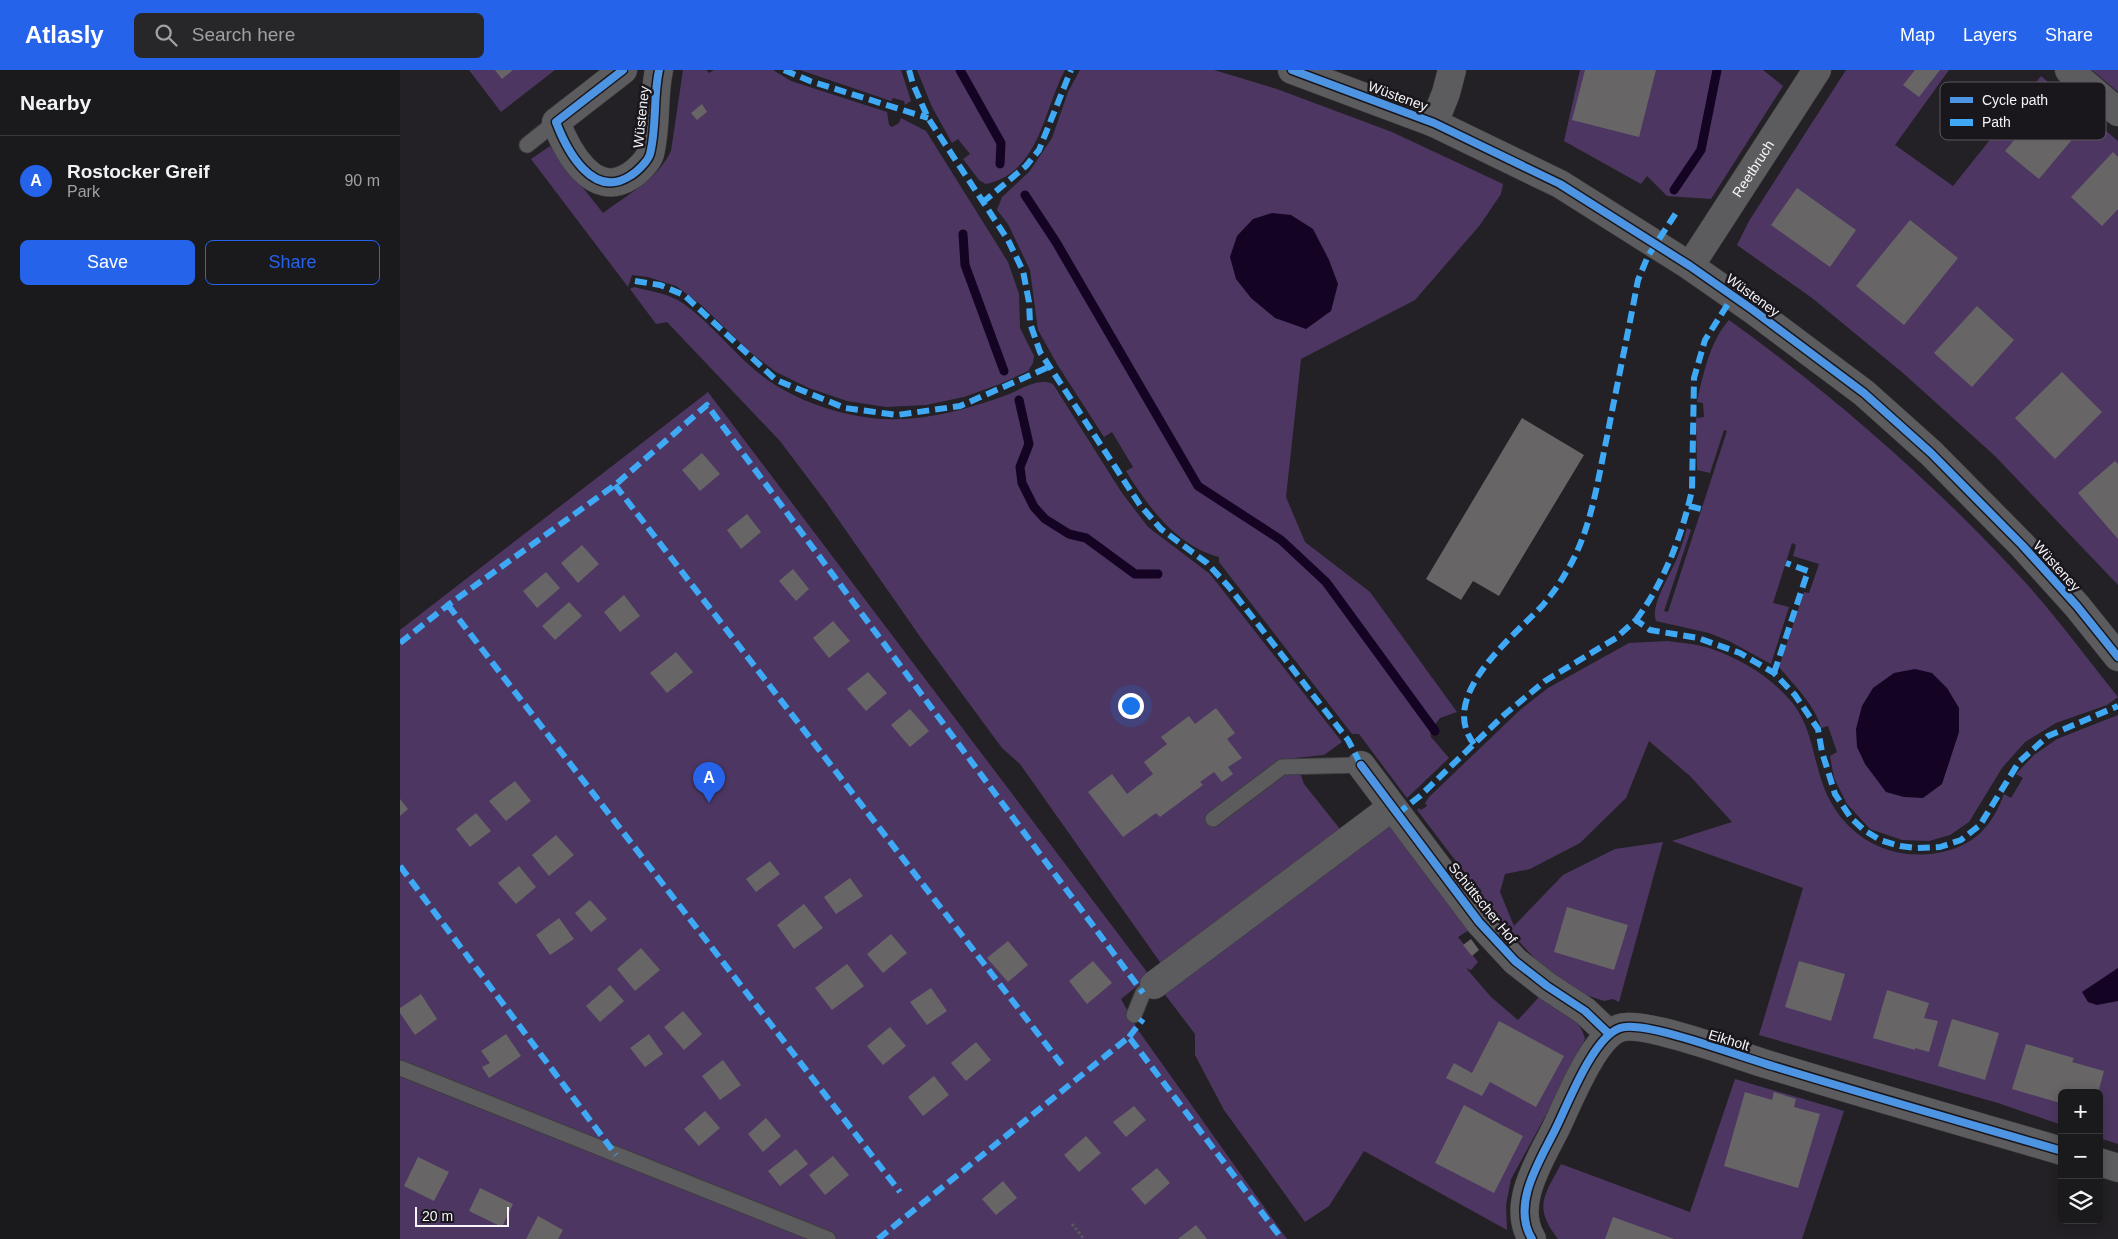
<!DOCTYPE html>
<html lang="en">
<head>
<meta charset="utf-8">
<style>
	:root { --surface:#1a191c; --page:#272629; --text:#f1f3f6; --muted:#9fa0a3; --line:#38383b; --accent:#2563eb }
	body { margin:0; font-family:Arial,sans-serif; background:var(--page); color:var(--text) }
	.controls { position:absolute; right:15px; bottom:15px; display:grid; overflow:hidden; border-radius:8px; box-shadow:0 2px 12px #0003 }
	.controls button { width:45px; height:45px; display:grid; place-items:center; padding:0; border:0; border-bottom:1px solid var(--line); background:var(--surface); color:var(--text); font:25px sans-serif }
	.scale { position:absolute; left:15px; bottom:12px; width:94px; box-sizing:border-box; padding-left:5px; border:2px solid #f6f4f8; border-top:0; font-size:14px; line-height:18px; white-space:nowrap; color:#f6f4f8; -webkit-text-stroke:4px #19161c; paint-order:stroke }
	.you { position:absolute; left:730px; top:635px; width:18px; height:18px; margin:-12px; border:4px solid #fff; border-radius:50%; background:#1a73e8; box-shadow:0 0 0 8px #1a73e833 }
	.badge { display:grid; place-items:center; width:32px; height:32px; border-radius:50%; background:var(--accent); color:#fff; font-size:16px; font-weight:700 }
	.pin { position:absolute; translate:-50% -41px; filter:drop-shadow(0 1px 2px #0008) }
	.pin::after { content:''; position:absolute; top:26px; width:18px; height:15px; background:inherit; clip-path:polygon(0 0,100% 0,50% 100%) }
	.list { margin:0; padding:0; list-style:none }
	h2 { display:flex; justify-content:space-between; align-items:center; height:65px; margin:0; padding:0 20px; font-size:21px }
	h2 small { font-size:16px; font-weight:400; color:var(--muted) }
	.list li { display:grid; grid-template-columns:32px 1fr auto; gap:15px; align-items:center; box-sizing:border-box; height:90px; padding:0 20px; border-top:1px solid var(--line) }
	.list b { display:block; font-size:19px; white-space:nowrap }
	.list p { margin:0; font-size:16px; white-space:nowrap; color:var(--muted) }
	.list em { font-size:16px; font-style:normal; color:var(--muted) }
	.actions { display:flex; gap:10px; padding:15px 20px }
	.actions a { flex:1; padding:11px 0; border:1px solid var(--accent); border-radius:8px; text-align:center; font-size:18px; color:var(--accent) }
	.actions .main { background:var(--accent); color:#fff }
	.icon { flex:none; width:28px; height:28px; fill:none; stroke:currentColor; stroke-width:2; stroke-linecap:round; stroke-linejoin:round }
	.map { position:relative; flex:none; width:1718px; height:1169px; overflow:hidden }
	header { display:flex; align-items:center; gap:30px; box-sizing:border-box; height:70px; padding:0 25px; background:var(--accent); color:#fff }
	header strong { font-size:24px }
	nav { display:flex; gap:28px; margin-inline-start:auto; font-size:18px }
	.search { width:350px; height:45px; background:var(--page); display:flex; align-items:center; gap:12px; box-sizing:border-box; padding:0 18px; border-radius:8px; color:var(--muted); font-size:19px }
	main { display:flex }
	aside { flex:1; background:var(--surface) }
	.map>svg:first-child { display:block }
</style>
</head>
<body>
<header>
<strong>Atlasly</strong>
<div class="search"><svg class="icon" aria-label="search" viewBox="0 0 24 24"><circle cx="10" cy="10" r="6"/><path d="M15 15l6 6"/></svg>Search here</div>
<nav><a>Map</a><a>Layers</a><a>Share</a></nav>
</header>
<main>
<aside>
<h2>Nearby<small></small></h2>
<ul class="list">
<li><span class="badge">A</span><div><b>Rostocker Greif</b><p>Park</p></div><em>90 m</em></li>
</ul>
<div class="actions"><a class="main">Save</a><a>Share</a></div>
</aside>
<div class="map">
<svg width="1718" height="1169" viewBox="0 0 1718 1169">
	<rect width="100%" height="100%" fill="#232125"/>
	<path fill="#4d3762" d="M69,0H155L101,42Z
		M283,0H306L309,3L314,0H373L391,11L487,42L489,55L492,57L499,53L501,48L526,61L608,192L619,224L620,258L634,286L633,293L628,301L600,314L564,327L526,335L486,337L447,331L409,318L376,302L351,283L300,234L276,216L248,207L232,205L228,217L131,89L150,76L203,143C227,125 258,109 271,81Z
		M400,0H501L511,31L505,35L504,31L493,28L491,31Z
		M517,0H665C643,41 640,102 586,114L579,110L563,89L570,84L558,69L552,73L532,37Z
		M680,0H814L877,19L992,62L1103,114L1101,124L1080,155L1015,230L901,289L886,427L905,472L970,522L1057,642L1040,648L1030,661L1031,667L1049,688L1007,728L959,664H952L819,492V487C777,476 748,437 726,401L733,397L712,362L704,367L657,294L638,260L630,200L608,154L597,140L602,127L629,102L652,68L668,22Z
		M1180,0H1363L1383,16L1311,129L1267,126L1247,106L1241,114L1164,71Z
		M1446,0H1549L1495,75L1553,116L1641,6L1718,71V515L1595,386L1503,303L1412,228L1337,175L1349,151Z
		M1692,0H1718V22Z
		M234,217C249,221 267,223 281,232C312,253 334,285 365,308C388,325 420,338 448,344C501,357 554,344 604,326C620,321 636,307 653,314L722,423L748,457L810,504L942,672L924,685L895,688L904,714L944,764L762,895L620,694L602,678L521,568L426,432L380,371L267,252L256,254L230,219Z
		M1329,250C1436,327 1536,415 1625,512C1658,549 1687,588 1718,627L1707,635L1656,653L1625,672L1602,698L1569,752L1550,765L1529,771L1502,770L1470,759L1447,734L1434,708L1430,686L1437,682L1428,656L1421,658C1415,635 1394,615 1379,597L1404,522L1409,523L1419,494L1393,486L1396,475L1392,473L1373,533L1389,537L1371,594L1329,571L1309,563L1256,551C1250,535 1271,504 1277,488C1281,478 1284,468 1287,458L1291,460L1264,541L1268,542L1327,361L1324,360L1310,403L1297,400L1296,348L1304,347L1303,333L1297,332C1303,305 1310,271 1329,250Z
		M308,322L750,906L721,929L738,960L887,1169H0V560Z
		M1268,571C1282,573 1296,574 1309,578C1339,588 1368,605 1389,629C1410,652 1412,681 1421,709C1437,761 1483,792 1537,783C1573,777 1592,757 1604,724L1611,728L1623,708L1616,704L1634,685L1657,669L1718,645V1074L1699,1068V1023H1662V1055L1598,1033L1359,965L1403,818L1272,771L1332,752L1290,706L1249,671L1226,728L1180,773L1130,799L1105,804L1100,822L1114,856L1163,805L1215,779L1263,772L1219,932L1213,929L1204,931L1186,925L1141,895L1108,860L1017,740L1019,738L1021,740L1027,736L1025,733L1029,727L1120,640L1148,618L1229,573Z
		M984,754L991,756L1072,858L1058,867L1078,892L1071,900L1066,898L1091,927L1118,950L1139,927C1161,940 1176,942 1185,968L1181,981L1111,1109L1106,1135L1107,1160L964,1081L929,1136L905,1152L824,1040L795,985V964L760,918Z
		M1335,1009L1444,1041L1402,1169H1158C1133,1137 1144,1126 1161,1094L1290,1142Z"/>
	<path fill="#140322" d="M872,143L891,145L913,159L929,190L938,214L931,241L906,259L875,248L851,228L836,209L830,187L837,166L853,149Z
		M1515,599L1532,603L1547,618L1559,638V662L1542,714L1523,728L1504,727L1486,722L1465,694L1457,677L1456,659L1462,636L1473,618L1494,603Z
		M1718,898V931L1697,935L1688,932L1682,922Z"/>
	<g fill="none" stroke-linecap="round" stroke-linejoin="round">
		<path stroke="#140322" stroke-width="9" d="M560,0L601,73L600,94
			M1274,120L1301,80L1317,0
			M625,125L656,172L798,416L881,470L926,512L1035,661
			M563,164L565,195L604,301
			M619,330L629,374L620,397L622,413L634,437L645,449L669,464L686,468L735,504H758"/>
	</g>
	<path fill="#686566" d="M95,0H113L102,9Z
		M1185,0H1256L1239,67L1172,50Z
		M1515,0H1540L1519,27L1503,15Z
		M1647,31L1681,59L1639,109L1605,81Z
		M302,34L307,42L297,50L291,43Z
		M1713,82L1718,87V139L1702,156L1671,127Z
		M1397,118L1456,160L1430,197L1371,155Z
		M1510,150L1558,188L1504,255L1456,216Z
		M1577,236L1614,270L1572,317L1534,283Z
		M1662,302L1702,342L1655,389L1615,348Z
		M1122,348L1184,385L1099,526L1073,511L1061,530L1026,509Z
		M302,383L320,404L300,421L282,400Z
		M1715,391L1718,394V469L1678,423Z
		M347,444L361,462L341,479L327,460Z
		M182,475L199,494L178,513L161,493Z
		M393,499L409,519L396,531L379,511Z
		M146,502L160,518L137,538L123,521Z
		M224,525L240,546L220,562L204,542Z
		M169,532L182,546L155,570L142,556Z
		M433,551L450,571L429,588L413,568Z
		M276,582L293,602L267,623L250,603Z
		M468,602L487,623L466,641L447,619Z
		M816,638L835,663L827,669L842,688L828,697L833,704L822,712L814,702L800,712L803,715L760,747L756,743L723,767L688,722L712,704L727,724L753,704L744,692L767,674L761,667L789,646L795,654Z
		M510,639L529,661L510,677L491,655Z
		M115,711L131,731L106,751L89,731Z
		M0,729L8,739L0,746Z
		M76,743L91,761L70,777L56,759Z
		M156,765L174,785L149,806L132,785Z
		M370,791L380,804L356,822L346,809Z
		M119,796L136,817L116,834L98,813Z
		M450,808L463,826L436,844L424,827Z
		M190,830L207,849L191,862L175,843Z
		M404,834L423,858L394,879L377,855Z
		M1167,837L1228,855L1214,900L1154,882Z
		M159,848L174,869L150,885L136,865Z
		M491,864L507,883L483,903L467,884Z
		M1071,869L1079,880L1072,886L1063,875Z
		M608,871L628,895L608,912L587,888Z
		M241,878L260,900L235,921L217,899Z
		M693,891L712,913L687,934L669,911Z
		M1399,891L1445,904L1431,951L1385,937Z
		M447,894L464,916L432,940L415,918Z
		M210,915L224,931L200,952L186,936Z
		M531,918L547,941L527,955L510,932Z
		M1487,920L1529,933L1524,948L1538,951L1529,982L1515,978V980L1473,968Z
		M21,924L37,949L15,965L0,943V938Z
		M283,941L302,964L284,980L264,957Z
		M1552,949L1599,963L1585,1010L1538,996Z
		M1099,951L1164,986L1136,1037L1090,1012L1082,1026L1046,1008L1054,993L1072,1003Z
		M490,957L506,976L483,995L467,976Z
		M106,964L121,986L89,1008L82,997L90,993L81,981Z
		M249,964L263,984L245,997L230,978Z
		M576,972L591,990L566,1011L551,993Z
		M1626,974L1674,988L1672,992L1704,1001L1698,1023H1670L1664,1021L1660,1033L1612,1019Z
		M323,990L341,1015L320,1030L302,1006Z
		M534,1006L549,1025L523,1046L508,1027Z
		M1345,1022L1372,1030L1374,1022L1396,1029L1394,1037L1420,1044L1398,1118L1324,1096Z
		M1064,1035L1123,1066L1094,1123L1035,1093Z
		M734,1036L746,1050L726,1067L713,1052Z
		M305,1041L320,1058L299,1076L284,1059Z
		M366,1048L381,1066L363,1082L348,1064Z
		M686,1066L701,1083L679,1102L664,1085Z
		M396,1079L408,1094L380,1116L368,1101Z
		M433,1086L449,1105L425,1125L409,1105Z
		M18,1087L49,1102L34,1131L4,1116Z
		M757,1098L770,1113L745,1135L731,1119Z
		M603,1111L617,1128L596,1145L582,1129Z
		M80,1118L113,1134L102,1157L69,1141Z
		M138,1146L163,1160L158,1169H126Z
		M1213,1147L1274,1169H1205Z
		M796,1155L807,1169H778Z"/>
	<g fill="none" stroke-linecap="round" stroke-linejoin="round">
		<g stroke="#3e3d40" stroke-width="17">
			<path id="lane" d="M127,75L156,52
				M813,749L882,697L961,695
				M734,945L743,923L754,915
				M0,998L428,1169"/>
		</g>
		<g stroke="#3e3d40" stroke-width="29">
			<g id="street">
				<path d="M223,0L156,52C167,81 193,130 230,106C237,102 248,91 250,84C257,56 253,27 259,0"/>
				<path d="M892,0L1034,53L1160,114L1290,196L1353,240L1464,323L1531,383L1622,475L1677,536L1718,587"/>
				<path d="M1669,0L1718,42"/>
				<path d="M1034,53L1046,23L1052,0"/>
				<path id="s1" d="M1290,196L1417,0"/>
				<path d="M961,695L1079,852L1115,891L1147,916L1185,941L1208,963"/>
				<path d="M754,915L992,737"/>
				<path d="M1699,1092L1718,1098"/>
				<path d="M1132,1169C1111,1135 1139,1092 1155,1060C1168,1034 1193,967 1220,958C1244,949 1346,989 1376,997C1471,1026 1566,1053 1662,1081"/>
			</g>
		</g>
		<path stroke="#59585b" stroke-width="3" stroke-dasharray="2.5 2.5" stroke-linecap="butt" d="M672,1154L684,1169"/>
		<use href="#lane" stroke="#5c5b5d" stroke-width="15"/>
		<use href="#street" stroke="#5c5b5d" stroke-width="28"/>
		<path stroke="#3fa9f5" stroke-width="6" stroke-dasharray="12 6" stroke-linecap="butt" d="M384,0L410,11L528,48
			M509,0L513,14L528,48L608,170L623,201L629,232L630,253L640,282L740,435L761,459L807,493L829,517L948,670L961,695
			M582,133L626,96L639,80L671,0
			M235,211L260,215L284,225L376,310L445,338L497,345L560,336L651,296
			M215,415L662,995
			M1289,436L1301,439
			M48,535L500,1122
			M1236,550C1264,512 1282,466 1292,420L1294,308L1305,270L1333,226
			M0,573L48,535L215,415L307,335L743,923
			M1374,603L1408,501L1386,493
			M1074,674C1037,626 1113,567 1143,535C1151,525 1159,515 1165,504C1191,463 1197,413 1207,367C1217,315 1228,263 1238,210L1248,186L1276,143
			M997,744L1020,726L1104,645L1145,611L1216,568L1236,550L1250,560L1298,568L1340,583L1374,603L1395,625L1418,659L1422,682L1435,724L1451,748L1464,760L1480,770L1500,776L1516,778L1540,777L1561,770L1580,755L1619,692L1648,666L1718,636
			M0,796L216,1085
			M729,967L743,949
			M478,1169L729,967L882,1169"/>
		<g stroke="#19161c" stroke-width="11">
			<path id="cycleway" d="M223,0L156,52C167,81 193,130 230,106C237,102 248,91 250,84C257,56 253,27 259,0
				M892,0L1034,53L1160,114L1290,196L1353,240L1464,323L1531,383L1622,475L1677,536L1718,587
				M961,695L1079,852L1115,891L1147,916L1185,941L1208,963
				M1132,1169C1111,1135 1139,1092 1155,1060C1168,1034 1193,967 1220,958C1244,949 1346,989 1376,997C1471,1026 1566,1053 1662,1081"/>
		</g>
		<use href="#cycleway" stroke="#4d94e3" stroke-width="8"/>
	</g>
	<g text-anchor="middle" stroke-width="5" stroke-linejoin="round" paint-order="stroke">
		<g font-size="14" fill="#f6f4f8" stroke="#19161c">
			<text transform="translate(998 26) rotate(20)" y="5">Wüsteney</text>
			<text transform="translate(241 47) rotate(-84)" y="5">Wüsteney</text>
			<text dy="5" stroke="none"><textPath href="#s1" startOffset="116">Reetbruch</textPath></text>
			<text transform="translate(1353 225) rotate(36)" y="5">Wüsteney</text>
			<text transform="translate(1657 496) rotate(48)" y="5">Wüsteney</text>
			<text transform="translate(1083 833) rotate(51)" y="5">Schüttscher Hof</text>
			<text transform="translate(1329 970) rotate(17)" y="5">Eikholt</text>
		</g>
	</g>
	<rect x="1540" y="12" width="166" height="58" rx="8" fill="#19161c" stroke="#5b595e" stroke-width="1"/>
	<rect x="1550" y="27" width="23" height="6" fill="#4d94e3"/>
	<rect x="1550" y="49" width="23" height="7" fill="#3fa9f5"/>
	<g font-size="14" fill="#f6f4f8">
		<text x="1582" y="35">Cycle path</text>
		<text x="1582" y="57">Path</text>
	</g>
</svg>
<div class="controls">
<button>+</button>
<button>−</button>
<button><svg class="icon" aria-label="layers" viewBox="0 0 24 24"><path d="M12 4l9 5-9 5-9-5zM3 14l9 5 9-5"/></svg></button>
</div>
<div class="scale">20 m</div>
<div class="you"></div>
<div class="pin badge" style="left:309px;top:733px">A</div>
</div>
</main>
</body>
</html>
